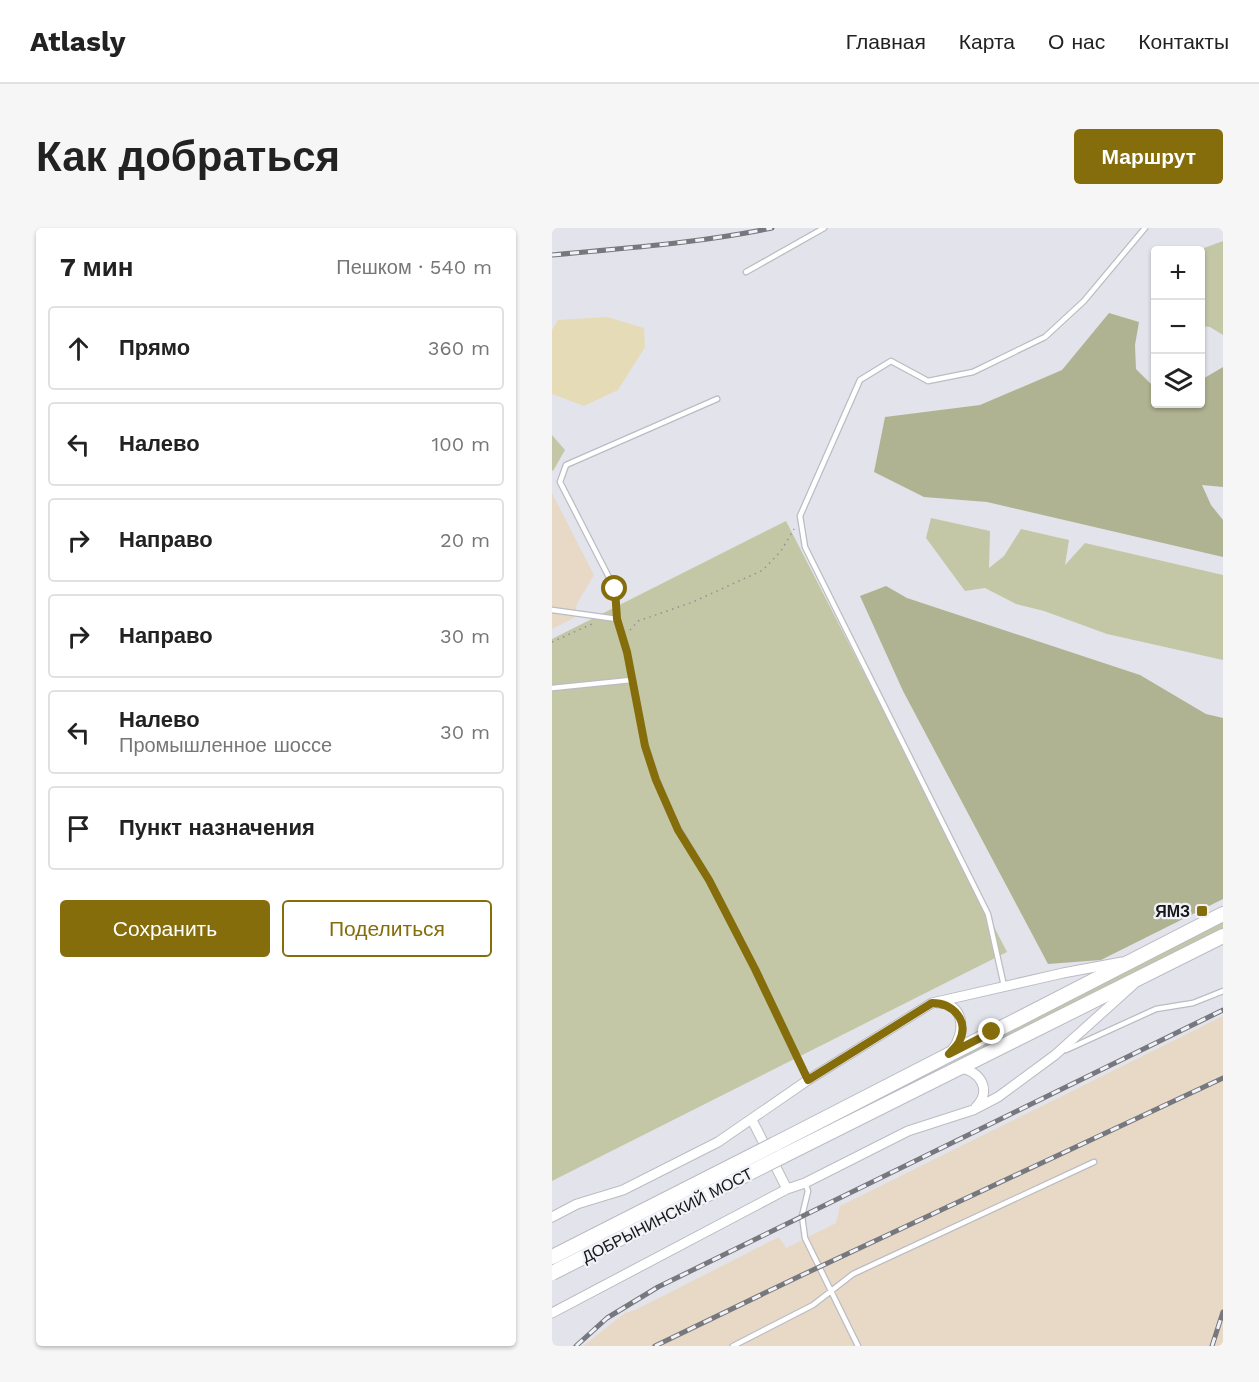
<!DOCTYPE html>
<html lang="ru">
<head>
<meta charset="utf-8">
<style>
	:root { --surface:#fff; --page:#f6f6f6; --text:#222; --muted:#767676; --line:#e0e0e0; --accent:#856d0b }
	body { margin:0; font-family:"Work Sans",sans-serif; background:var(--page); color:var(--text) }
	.controls { position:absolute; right:18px; top:18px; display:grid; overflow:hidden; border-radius:6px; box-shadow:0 2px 4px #0004 }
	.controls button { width:54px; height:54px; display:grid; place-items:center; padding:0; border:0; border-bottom:2px solid var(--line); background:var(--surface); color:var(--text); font:30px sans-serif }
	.stop { position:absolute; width:18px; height:18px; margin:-14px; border:4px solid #856d0b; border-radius:50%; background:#fff }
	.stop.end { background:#856d0b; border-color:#fff; box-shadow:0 2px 6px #0008 }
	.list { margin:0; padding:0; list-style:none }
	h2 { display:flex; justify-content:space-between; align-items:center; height:78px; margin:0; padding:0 24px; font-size:26px }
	h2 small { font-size:20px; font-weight:400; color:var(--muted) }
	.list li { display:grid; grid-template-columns:39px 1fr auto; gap:18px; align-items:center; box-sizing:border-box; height:84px; margin:0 12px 12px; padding:0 12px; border:2px solid var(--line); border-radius:6px }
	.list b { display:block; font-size:22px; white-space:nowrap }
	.list p { margin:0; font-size:20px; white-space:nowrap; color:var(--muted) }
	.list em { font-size:20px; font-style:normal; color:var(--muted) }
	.actions { display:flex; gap:12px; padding:18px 24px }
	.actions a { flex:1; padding:14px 0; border:2px solid var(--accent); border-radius:6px; text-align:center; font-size:21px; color:var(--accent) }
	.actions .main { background:var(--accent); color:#fff }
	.icon { flex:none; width:33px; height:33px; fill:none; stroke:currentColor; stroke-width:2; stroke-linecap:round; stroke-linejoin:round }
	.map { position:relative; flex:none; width:671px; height:1118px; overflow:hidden; border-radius:6px }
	header { display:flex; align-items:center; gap:36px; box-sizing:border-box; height:84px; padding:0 30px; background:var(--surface); border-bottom:2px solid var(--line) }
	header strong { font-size:28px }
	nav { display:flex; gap:33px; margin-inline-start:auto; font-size:21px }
	.intro { display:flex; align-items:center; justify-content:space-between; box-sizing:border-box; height:144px; padding:0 36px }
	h1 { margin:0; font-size:42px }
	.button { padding:15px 27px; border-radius:6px; background:var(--accent); color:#fff; font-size:21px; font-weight:700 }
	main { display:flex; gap:36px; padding:0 36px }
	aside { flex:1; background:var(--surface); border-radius:6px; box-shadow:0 2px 4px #0004 }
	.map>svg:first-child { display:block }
</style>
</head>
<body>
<header>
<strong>Atlasly</strong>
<nav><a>Главная</a><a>Карта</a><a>О нас</a><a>Контакты</a></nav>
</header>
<div class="intro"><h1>Как добраться</h1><a class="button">Маршрут</a></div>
<main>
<aside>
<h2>7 мин<small>Пешком · 540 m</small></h2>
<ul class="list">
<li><svg class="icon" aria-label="ahead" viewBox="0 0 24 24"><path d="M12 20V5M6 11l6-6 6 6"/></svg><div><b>Прямо</b></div><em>360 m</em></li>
<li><svg class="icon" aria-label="left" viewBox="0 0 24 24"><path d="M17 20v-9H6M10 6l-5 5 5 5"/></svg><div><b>Налево</b></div><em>100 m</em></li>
<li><svg class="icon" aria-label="right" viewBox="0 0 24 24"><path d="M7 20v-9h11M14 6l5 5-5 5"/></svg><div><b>Направо</b></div><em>20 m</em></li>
<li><svg class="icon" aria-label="right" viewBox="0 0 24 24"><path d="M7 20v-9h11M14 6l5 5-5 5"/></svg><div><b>Направо</b></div><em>30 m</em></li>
<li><svg class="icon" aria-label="left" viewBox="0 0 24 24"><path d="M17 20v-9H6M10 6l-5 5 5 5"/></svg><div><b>Налево</b><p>Промышленное шоссе</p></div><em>30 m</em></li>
<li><svg class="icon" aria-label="arrive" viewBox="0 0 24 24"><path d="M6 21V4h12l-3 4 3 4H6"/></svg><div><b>Пункт назначения</b></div></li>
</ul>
<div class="actions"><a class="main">Сохранить</a><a>Поделиться</a></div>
</aside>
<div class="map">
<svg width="671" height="1118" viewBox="0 0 671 1118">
	<rect width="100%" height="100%" fill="#e3e4eb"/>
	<path fill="#e7d9c6" d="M0,265L42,347L25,376L22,390L0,401Z
		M671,788V1118H31L73,1085L83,1082L227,1009L234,1020L284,995L288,978Z"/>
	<path fill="#c4c7a5" d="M671,13V107L658,99L649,98L648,24L652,20Z
		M0,207L13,222L1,243L0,242Z
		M379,290L438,303L437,340L452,328L469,301L517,312L513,337L533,315L671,347V432L555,406L492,383L464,376L433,360L413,363L374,310Z
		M234,293L455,724L0,953V411Z
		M671,694V702L448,813L396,836L445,807Z"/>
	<path fill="#b0b391" d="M557,85L587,94L583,117L584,141L603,160L604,176H648L649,152L671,139V259L650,257L659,277L671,292V329L435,274L372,269L322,244L333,189L428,177L510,142Z
		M334,358L355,370L588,447L654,486L671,490V671L549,732L496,736L351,463L308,368Z"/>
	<path fill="#e5dbb6" d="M55,89L92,100L93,119L66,162L32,178L0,166V102L6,92Z"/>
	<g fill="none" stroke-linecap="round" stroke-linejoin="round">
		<g stroke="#bbbcc3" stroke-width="7">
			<path id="service" d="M194,44L272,0
				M0,382L65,391L75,424L93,518L117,584L157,652L203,741L256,852
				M65,391L63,361L8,254L14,237L165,171
				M0,460L79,452
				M452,758L436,686L253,319L248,288L308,152L339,133L376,153L421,144L493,109L532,73L593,0
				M514,822L604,781L641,775L671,763
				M253,955L256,963L250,988L253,1010L306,1118
				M181,1118L261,1077L301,1046L542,934"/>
		</g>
		<g stroke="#bbbcc3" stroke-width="11">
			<path id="minor" d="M386,775C413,775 414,805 400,822
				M408,840C429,843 440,863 424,879
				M200,892L235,961
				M0,989L25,976L71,962L166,914L256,852L380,775L511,745L570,734
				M0,1085L235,961L253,955L356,903L421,882L446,869L503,827L581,757"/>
		</g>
		<g stroke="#bbbcc3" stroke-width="16">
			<path id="secondary" d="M223,916L671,686
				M229,929L671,708"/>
		</g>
		<path stroke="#909196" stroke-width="1.5" stroke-dasharray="1.5 4.5" stroke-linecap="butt" d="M78,402L86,393L141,374L211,342L229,323L242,301
			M0,414L40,396"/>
		<use href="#service" stroke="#fff" stroke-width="4.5"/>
		<use href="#minor" stroke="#fff" stroke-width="9"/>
		<use href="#secondary" stroke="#fff" stroke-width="14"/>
		<g stroke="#77787d" stroke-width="5">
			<path id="rail" d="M0,27C74,20 147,15 220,0
				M24,1118L55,1090L106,1059L671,782
				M103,1118L248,1048L671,850
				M660,1118L671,1084"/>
		</g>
		<use href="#rail" stroke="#f0f2f8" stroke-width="3" stroke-dasharray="9" stroke-linecap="butt"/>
		<g stroke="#bbbcc3" stroke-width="16" stroke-linecap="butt">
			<path id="secondary-bridge" d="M0,1029L223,916
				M0,1045L229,929"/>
		</g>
		<use href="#secondary-bridge" stroke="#fff" stroke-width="14"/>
	</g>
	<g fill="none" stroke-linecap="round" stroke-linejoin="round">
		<path stroke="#856d0b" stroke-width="8" d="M63,361L65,391L75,424L93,518L104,552L126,602L157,652L203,741L256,852L380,775C401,775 418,793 407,814C405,818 400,822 397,826L440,804"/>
	</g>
	<rect fill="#856d0b" stroke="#f0f2f8" stroke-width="2" x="644" y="677" width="12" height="12" rx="3"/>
	<g text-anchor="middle" stroke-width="4.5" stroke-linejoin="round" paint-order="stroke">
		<g font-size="16" font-weight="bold" fill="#17171a" stroke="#f0f2f8" text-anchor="end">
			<text x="638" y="689">ЯМЗ</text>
		</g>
		<g font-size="16" fill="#17171a" stroke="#f0f2f8">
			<text transform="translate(115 987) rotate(-27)" y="6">ДОБРЫНИНСКИЙ МОСТ</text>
		</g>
	</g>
</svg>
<div class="controls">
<button>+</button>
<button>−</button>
<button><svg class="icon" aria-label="layers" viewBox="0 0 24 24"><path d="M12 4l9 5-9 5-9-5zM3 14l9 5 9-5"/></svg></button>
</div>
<div class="stop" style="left:63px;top:361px"></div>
<div class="stop end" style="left:440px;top:804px"></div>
</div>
</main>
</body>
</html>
